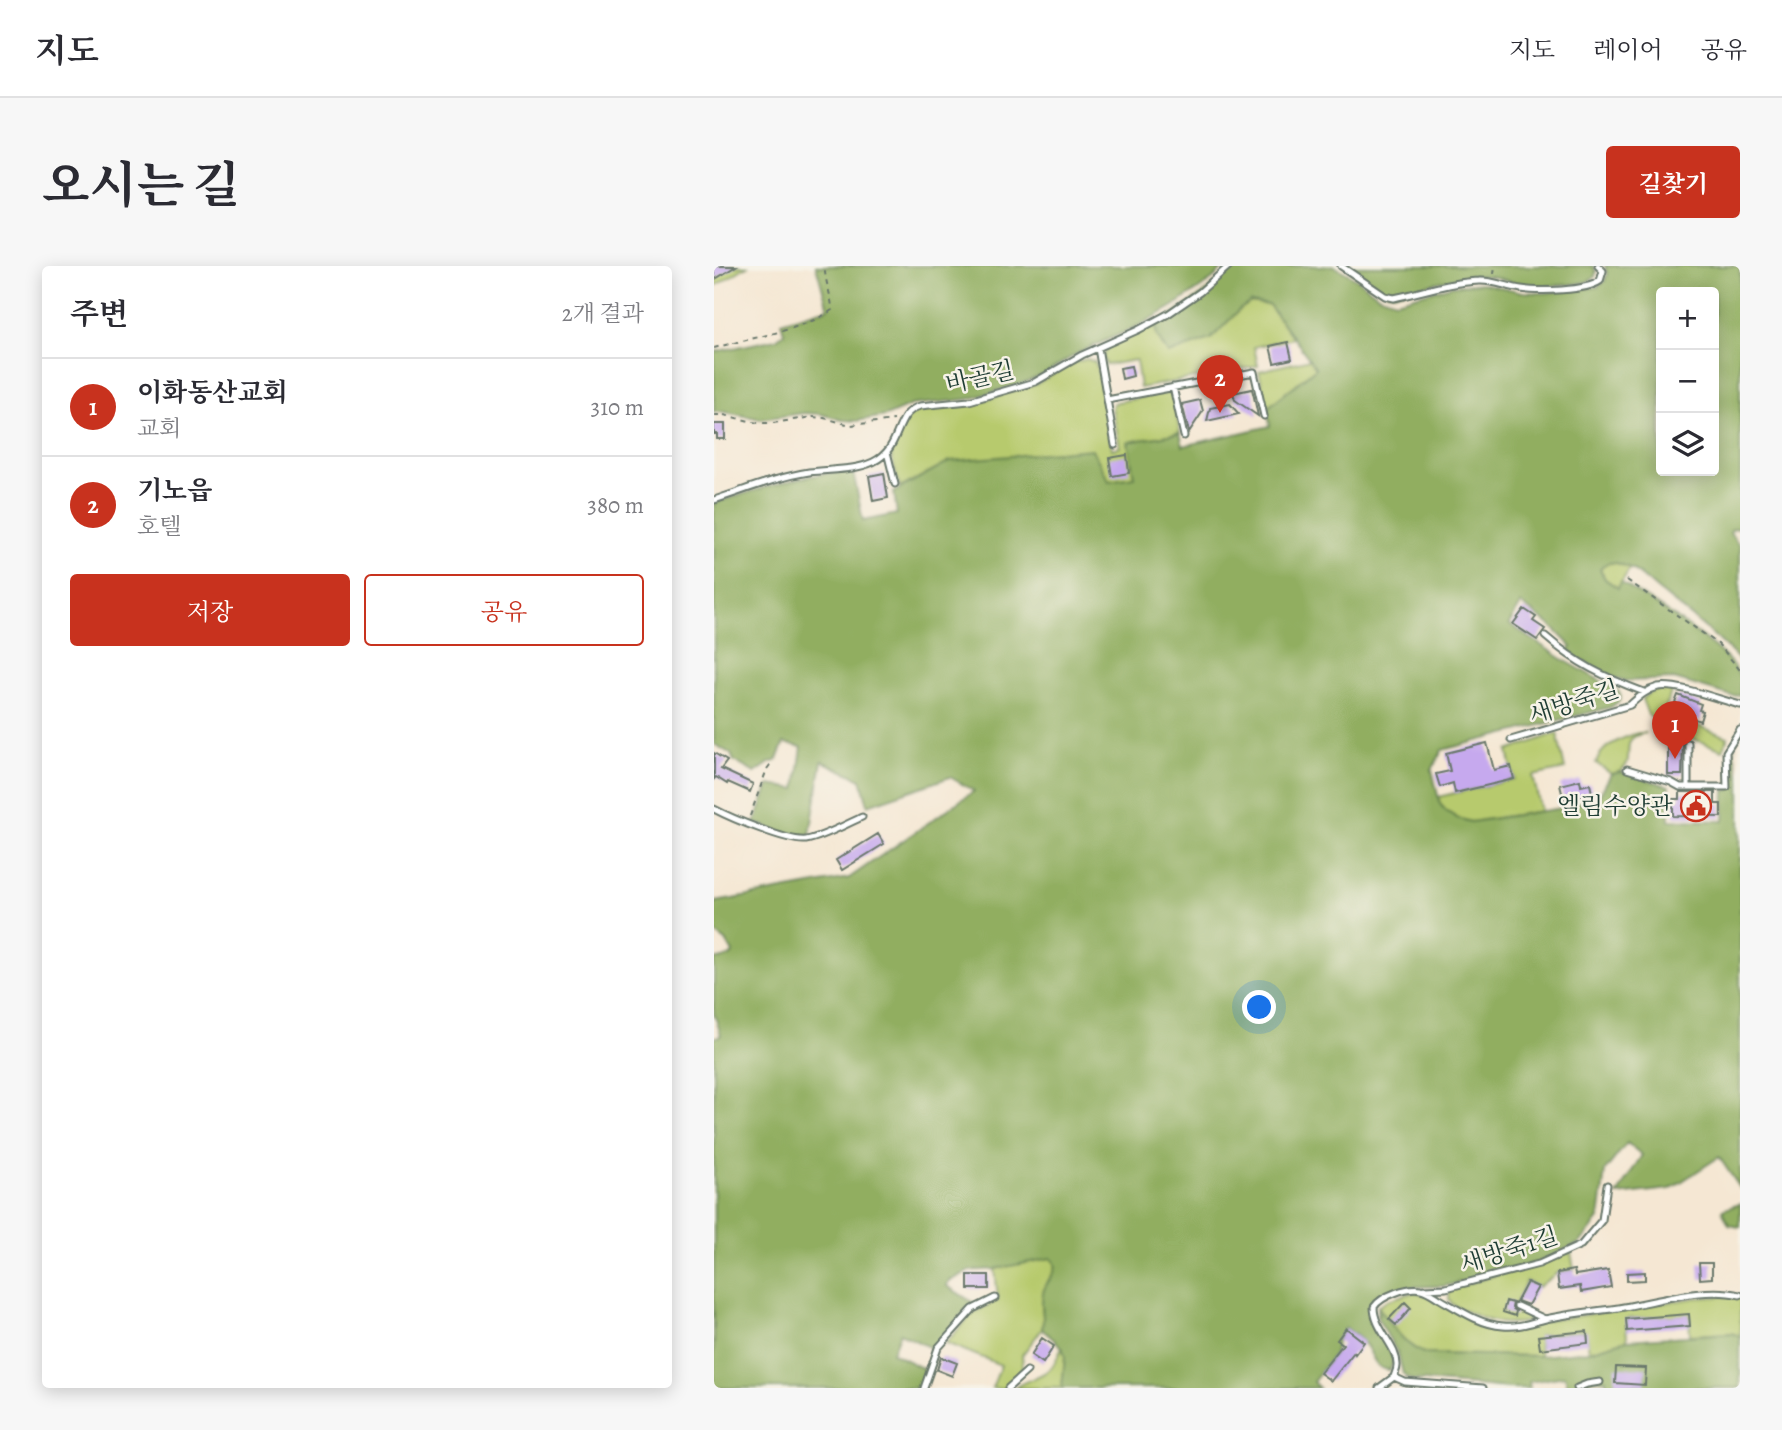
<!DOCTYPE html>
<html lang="ko">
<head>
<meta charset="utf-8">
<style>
	:root { --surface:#fff; --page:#f7f7f7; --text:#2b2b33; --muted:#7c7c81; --line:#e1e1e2; --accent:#c8321e }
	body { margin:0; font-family:Alegreya,"Noto Serif KR",serif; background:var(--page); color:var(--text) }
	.controls { position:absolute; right:21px; top:21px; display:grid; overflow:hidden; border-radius:7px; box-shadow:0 4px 18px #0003 }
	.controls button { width:63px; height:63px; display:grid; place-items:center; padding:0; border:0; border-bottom:2px solid var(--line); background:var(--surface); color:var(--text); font:35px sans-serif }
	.you { position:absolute; left:546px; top:742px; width:24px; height:24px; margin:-18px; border:5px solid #fff; border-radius:50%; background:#1a73e8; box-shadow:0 0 0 10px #1a73e833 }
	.badge { display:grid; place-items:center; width:46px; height:46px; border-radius:50%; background:var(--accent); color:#fff; font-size:23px; font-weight:700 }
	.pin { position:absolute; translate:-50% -58px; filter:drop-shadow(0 2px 4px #0008) }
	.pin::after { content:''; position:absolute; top:37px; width:24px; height:21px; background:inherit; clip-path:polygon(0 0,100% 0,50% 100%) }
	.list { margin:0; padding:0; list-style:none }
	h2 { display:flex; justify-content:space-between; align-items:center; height:91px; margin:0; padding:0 28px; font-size:30px }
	h2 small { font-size:23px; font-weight:400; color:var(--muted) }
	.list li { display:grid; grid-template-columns:46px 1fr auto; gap:21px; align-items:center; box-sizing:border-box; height:98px; padding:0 28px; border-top:2px solid var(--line) }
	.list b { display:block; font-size:26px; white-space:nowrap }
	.list p { margin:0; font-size:23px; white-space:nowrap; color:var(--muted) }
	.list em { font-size:23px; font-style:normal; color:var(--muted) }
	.actions { display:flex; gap:14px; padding:21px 28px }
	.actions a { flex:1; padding:16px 0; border:2px solid var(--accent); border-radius:7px; text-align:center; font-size:24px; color:var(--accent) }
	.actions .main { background:var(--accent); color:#fff }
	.icon { flex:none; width:38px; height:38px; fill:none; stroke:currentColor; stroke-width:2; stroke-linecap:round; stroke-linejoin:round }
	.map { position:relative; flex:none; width:1026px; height:1122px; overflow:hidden; border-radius:7px }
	header { display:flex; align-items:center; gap:42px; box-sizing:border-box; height:98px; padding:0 35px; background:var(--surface); border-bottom:2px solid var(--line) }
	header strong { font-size:33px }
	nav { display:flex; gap:38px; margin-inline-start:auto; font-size:24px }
	.intro { display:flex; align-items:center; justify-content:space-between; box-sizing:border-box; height:168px; padding:0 42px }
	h1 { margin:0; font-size:49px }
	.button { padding:18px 32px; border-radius:7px; background:var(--accent); color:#fff; font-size:24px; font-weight:700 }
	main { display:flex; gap:42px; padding:0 42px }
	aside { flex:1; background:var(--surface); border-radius:7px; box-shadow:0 4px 18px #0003 }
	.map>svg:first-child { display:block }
</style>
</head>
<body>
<header>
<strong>지도</strong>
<nav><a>지도</a><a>레이어</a><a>공유</a></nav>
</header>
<div class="intro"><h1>오시는 길</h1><a class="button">길찾기</a></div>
<main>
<aside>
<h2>주변<small>2개 결과</small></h2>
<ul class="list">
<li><span class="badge">1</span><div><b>이화동산교회</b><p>교회</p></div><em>310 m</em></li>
<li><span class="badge">2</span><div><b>기노읍</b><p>호텔</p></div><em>380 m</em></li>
</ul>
<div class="actions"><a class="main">저장</a><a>공유</a></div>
</aside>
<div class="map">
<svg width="1026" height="1122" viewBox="0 0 1026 1122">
	<rect width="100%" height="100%" fill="#f7f3e8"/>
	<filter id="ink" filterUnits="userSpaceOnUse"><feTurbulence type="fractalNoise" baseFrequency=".0143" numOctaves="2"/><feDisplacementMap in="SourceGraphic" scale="14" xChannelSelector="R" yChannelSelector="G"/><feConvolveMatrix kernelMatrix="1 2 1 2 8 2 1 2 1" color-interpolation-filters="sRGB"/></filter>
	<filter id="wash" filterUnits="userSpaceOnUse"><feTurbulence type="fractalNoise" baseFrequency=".00686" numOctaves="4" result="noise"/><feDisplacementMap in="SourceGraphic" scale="28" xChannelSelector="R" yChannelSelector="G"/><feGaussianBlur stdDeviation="1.57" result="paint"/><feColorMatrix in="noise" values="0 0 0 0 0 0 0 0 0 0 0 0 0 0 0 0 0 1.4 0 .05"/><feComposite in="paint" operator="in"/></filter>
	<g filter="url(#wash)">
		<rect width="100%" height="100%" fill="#f5e7d3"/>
		<path fill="#b7ca6d" stroke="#6b8450" stroke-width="2" d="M0,0H33L0,21Z
			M537,36L555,39L579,72L540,81L544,100L426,122L422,94L392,99L389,90L394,81L442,58L443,70L497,73L525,44Z
			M373,93L381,96L383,101L398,183L406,181L398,142L399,138L403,136L458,126L466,167L415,176L421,211L395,215L236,195L186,222L177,190L194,149L203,144L250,139L277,132L324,117L358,97Z
			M596,93L603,102L553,142L545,105Z
			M900,296L916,302L904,322L891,313L886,303L888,299Z
			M945,423H954L957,426L950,447L1014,471L1009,484L980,473L955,472L946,458L934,449L928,433L935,427Z
			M843,467L851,503L819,510L827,545L757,556L743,552L732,545L726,538L724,531L800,513L794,485Z
			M925,467H932C902,471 923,492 908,504C905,507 901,507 897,508L882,497C884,493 885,489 888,486C894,478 915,469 925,467Z
			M857,986L860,1004L843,1007L824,1021L812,1015L800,1041L812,1048L814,1053L812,1056C782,1061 764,1051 738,1038L735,1034V1027L740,1022Z
			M330,992H337L340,994L342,999L341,1005L334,1015L328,1042L330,1055L328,1063L308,1089C311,1109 305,1108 290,1122H278L287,1099L232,1077L259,1047L284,1034L281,1003Z
			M700,1026L713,1029L747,1048L777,1060L789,1063H801L837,1054L981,1032L1016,1030L1026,1032V1070L1016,1067L976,1069L975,1049L912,1053L913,1074L875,1085L872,1065L825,1070L826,1090L713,1088C691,1082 678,1058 664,1041L674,1034Z
			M348,1081L351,1090L348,1122H300C311,1114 328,1111 337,1102C342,1096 345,1088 348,1081Z"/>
		<path fill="#91ae60" stroke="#58764a" stroke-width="2" fill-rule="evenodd" d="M102,0H511L499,13L458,41L426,59L364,87L327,110L306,118L255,133L197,139L172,150L142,155L128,154L107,148L90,147L47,153L11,146H0V86L62,73L70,67L67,56L114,42Z
			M520,0H620L643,13L664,29L682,35L737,20L767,17L809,26L830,27L883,21L890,16L893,9L891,0H1026V261L1018,263L1016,266L1026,280V395C1001,368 973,347 944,324C935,317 925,306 914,301C905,297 892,293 886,303L891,313L904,322L907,316C933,334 1019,384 1026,412C1026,417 1026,424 1026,429L1018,430L960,413L912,415L901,412L863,392L855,384L858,381L837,360L807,338L795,358L850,394L904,425L907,430L905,435L897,441L728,484L718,504L726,538L732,545L743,552L757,556L848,542L884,532L897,508L907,506L955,520V554L1010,555L1011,524H1016L1015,490V486L1021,483L1020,486L1026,515V922L1005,891L956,923L903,929L928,889L913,877L891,905L885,953L866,977L824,996L731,1020L695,1021L684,1023L661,1034L657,1039L656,1048L660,1058L677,1088L679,1097L676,1104C659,1104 660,1088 650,1077C646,1071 638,1067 632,1062L623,1074L620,1089L599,1116L605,1122H348L351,1090L348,1081L328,1063C331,1051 326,1039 329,1027C331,1014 350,1003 337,992L281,1003L255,1005L234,1016L233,1020L260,1037L254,1041L219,1083L186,1067L178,1087L212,1104L206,1122H0V772L7,769L0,747V694L17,690L19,687L12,675L0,666V641L2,636L135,612L260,525L236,511L154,539L147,513L108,495L96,569C78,573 58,562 41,557L55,519L82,523L88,481L70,477L62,495L57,496L41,507L20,495L17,488L0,478V237C46,223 85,209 134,205L140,210L149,255L183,248L180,226L236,195L378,183L395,215L420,211L414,176L466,167L469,180L556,160L553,142L602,102L555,39L537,36L525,44L497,73L454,88L443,70L442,58C471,41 497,24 520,0ZM947,26H1000V205H947Z
			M633,0H879L882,5C881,11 882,11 877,14C865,20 819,21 806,18C791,15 778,8 763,10C735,12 708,20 682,27L673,26Z
			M1026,938V961L1015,959L1008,944Z
			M664,1041C678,1058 691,1082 713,1088L827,1090L875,1085L913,1074L1017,1067L1026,1070V1122H877L892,1121V1113L868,1116L854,1122L851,1110L815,1116L816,1122H797L698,1114L693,1112L689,1108L684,1088L664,1053Z"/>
		<g id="blocks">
			<path fill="#c6a9ee" d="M0,0H22L0,14Z
				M574,76L578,93L560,97L556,80Z
				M417,100L419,110L408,113L406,102Z
				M538,123L540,131L544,150L521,134L519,127Z
				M486,134L489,145L475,166L468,138Z
				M516,138L525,148L493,155L496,142Z
				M0,158H11V173H3V168H0Z
				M413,189L415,207L398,210L395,192Z
				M170,207L174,232L159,235L155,210Z
				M810,343L822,351L819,355L831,363L823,374L799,358Z
				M964,429L987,438L985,444L989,445L986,455L958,445Z
				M954,476H969L968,509H954Z
				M773,477L780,504L797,500L800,513L741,527L739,517L726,521L722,508L736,505L732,487Z
				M0,487L13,495L7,503L39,518L36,526L14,516L13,518L2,511L0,513Z
				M866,514L867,520L876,518L878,527L850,535L846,519Z
				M966,526H1001V538H1007V551L959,550V533H966Z
				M164,568L170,578L128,604L122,594Z
				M985,997H998V1012L986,1013Z
				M860,1004L861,1009L894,1004L897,1021L867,1026L866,1020L845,1023L843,1007Z
				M931,1006V1014L913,1015V1007Z
				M254,1009H275V1023H254Z
				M813,1016L824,1021L814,1039L803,1035Z
				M792,1035L799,1037L798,1042L802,1045L801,1050L789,1046Z
				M691,1036L697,1042L682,1059L675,1053Z
				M975,1048L976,1060L913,1065L912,1053Z
				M632,1062L650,1076L641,1088L640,1086L617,1115L606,1107L629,1078L623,1074Z
				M873,1065L874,1077L826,1083L824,1070Z
				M328,1072L340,1080L329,1097L317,1089Z
				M227,1091L243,1097L238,1110L223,1104Z
				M902,1101L932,1102L931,1119L901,1117Z"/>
		</g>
	</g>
	<g filter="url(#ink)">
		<use href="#blocks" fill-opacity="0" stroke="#6a786c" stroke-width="2"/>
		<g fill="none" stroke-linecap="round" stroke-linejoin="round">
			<g stroke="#6a786c" stroke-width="9">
				<path id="lane" d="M627,0L671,30L680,32C708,26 736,16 765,15C779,14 793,21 807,23C825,26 872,25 886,15L889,5L884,0
					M384,82L401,179
					M459,121L470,170
					M393,134L540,106L550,150
					M173,186L181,218
					M0,234C31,224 63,211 95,206C116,203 140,205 159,196C189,182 179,148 206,140L255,135L321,116L368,89L424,64L454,48L486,26L515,0
					M831,370C863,398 890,411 930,426
					M797,474L916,439C925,431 932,424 944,421C962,417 1007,434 1026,439
					M974,477V521
					M913,503L957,516L966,521H1013L1012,486L1026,464
					M0,543C17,552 74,576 92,574C107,572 133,558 148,551
					M711,1023L732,1022L825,998L867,979L888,954L893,919
					M803,1040L831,1053
					M680,1111C681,1107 683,1104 683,1100C684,1080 660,1064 660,1041C667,1030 694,1020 707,1023C713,1024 721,1030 726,1033C745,1044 767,1059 789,1060C806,1062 821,1055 836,1052C861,1047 886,1045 910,1041C945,1035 991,1020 1026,1029
					M210,1122L224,1082L259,1043L281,1032
					M294,1122L313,1105
					M665,1122L680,1111L691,1116L769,1122
					M863,1122L873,1118L886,1116"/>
			</g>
			<path stroke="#6a786c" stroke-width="2" stroke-dasharray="5 5" stroke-linecap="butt" d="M780,8L781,0
				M0,82C32,73 93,63 118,44C118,29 110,15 111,0
				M0,149H10L44,157H59L99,151L110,152L137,159L180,154
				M913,314L1004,378L1026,404
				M36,550L53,503L56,499H61"/>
			<use href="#lane" stroke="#fff" stroke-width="5"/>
		</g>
	</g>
	<defs>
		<g id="civic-ring" transform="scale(1.575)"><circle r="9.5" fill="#f7f3e8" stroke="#c8321e" stroke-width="1.5"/><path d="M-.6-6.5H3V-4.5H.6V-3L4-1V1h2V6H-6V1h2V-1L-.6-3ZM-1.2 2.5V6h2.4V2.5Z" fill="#c8321e"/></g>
	</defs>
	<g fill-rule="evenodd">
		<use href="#civic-ring" x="982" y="540"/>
	</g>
	<g text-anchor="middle" stroke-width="5" stroke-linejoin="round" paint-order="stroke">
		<g font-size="24" fill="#1f3d34" stroke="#f7f3e8">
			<text transform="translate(266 111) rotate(-13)" y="8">바골길</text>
			<text transform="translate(860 436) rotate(-18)" y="8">새방죽길</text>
			<text transform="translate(795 984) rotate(-18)" y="8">새방죽1길</text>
		</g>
		<g font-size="24" fill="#1f3d34" stroke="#f7f3e8" text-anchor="end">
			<text x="959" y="548">엘림수양관</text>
		</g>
	</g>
</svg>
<div class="controls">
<button>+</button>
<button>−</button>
<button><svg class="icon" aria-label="layers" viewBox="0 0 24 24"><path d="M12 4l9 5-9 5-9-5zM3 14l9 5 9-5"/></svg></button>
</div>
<div class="you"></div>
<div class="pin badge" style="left:961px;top:493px">1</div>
<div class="pin badge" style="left:506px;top:147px">2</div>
</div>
</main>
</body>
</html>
